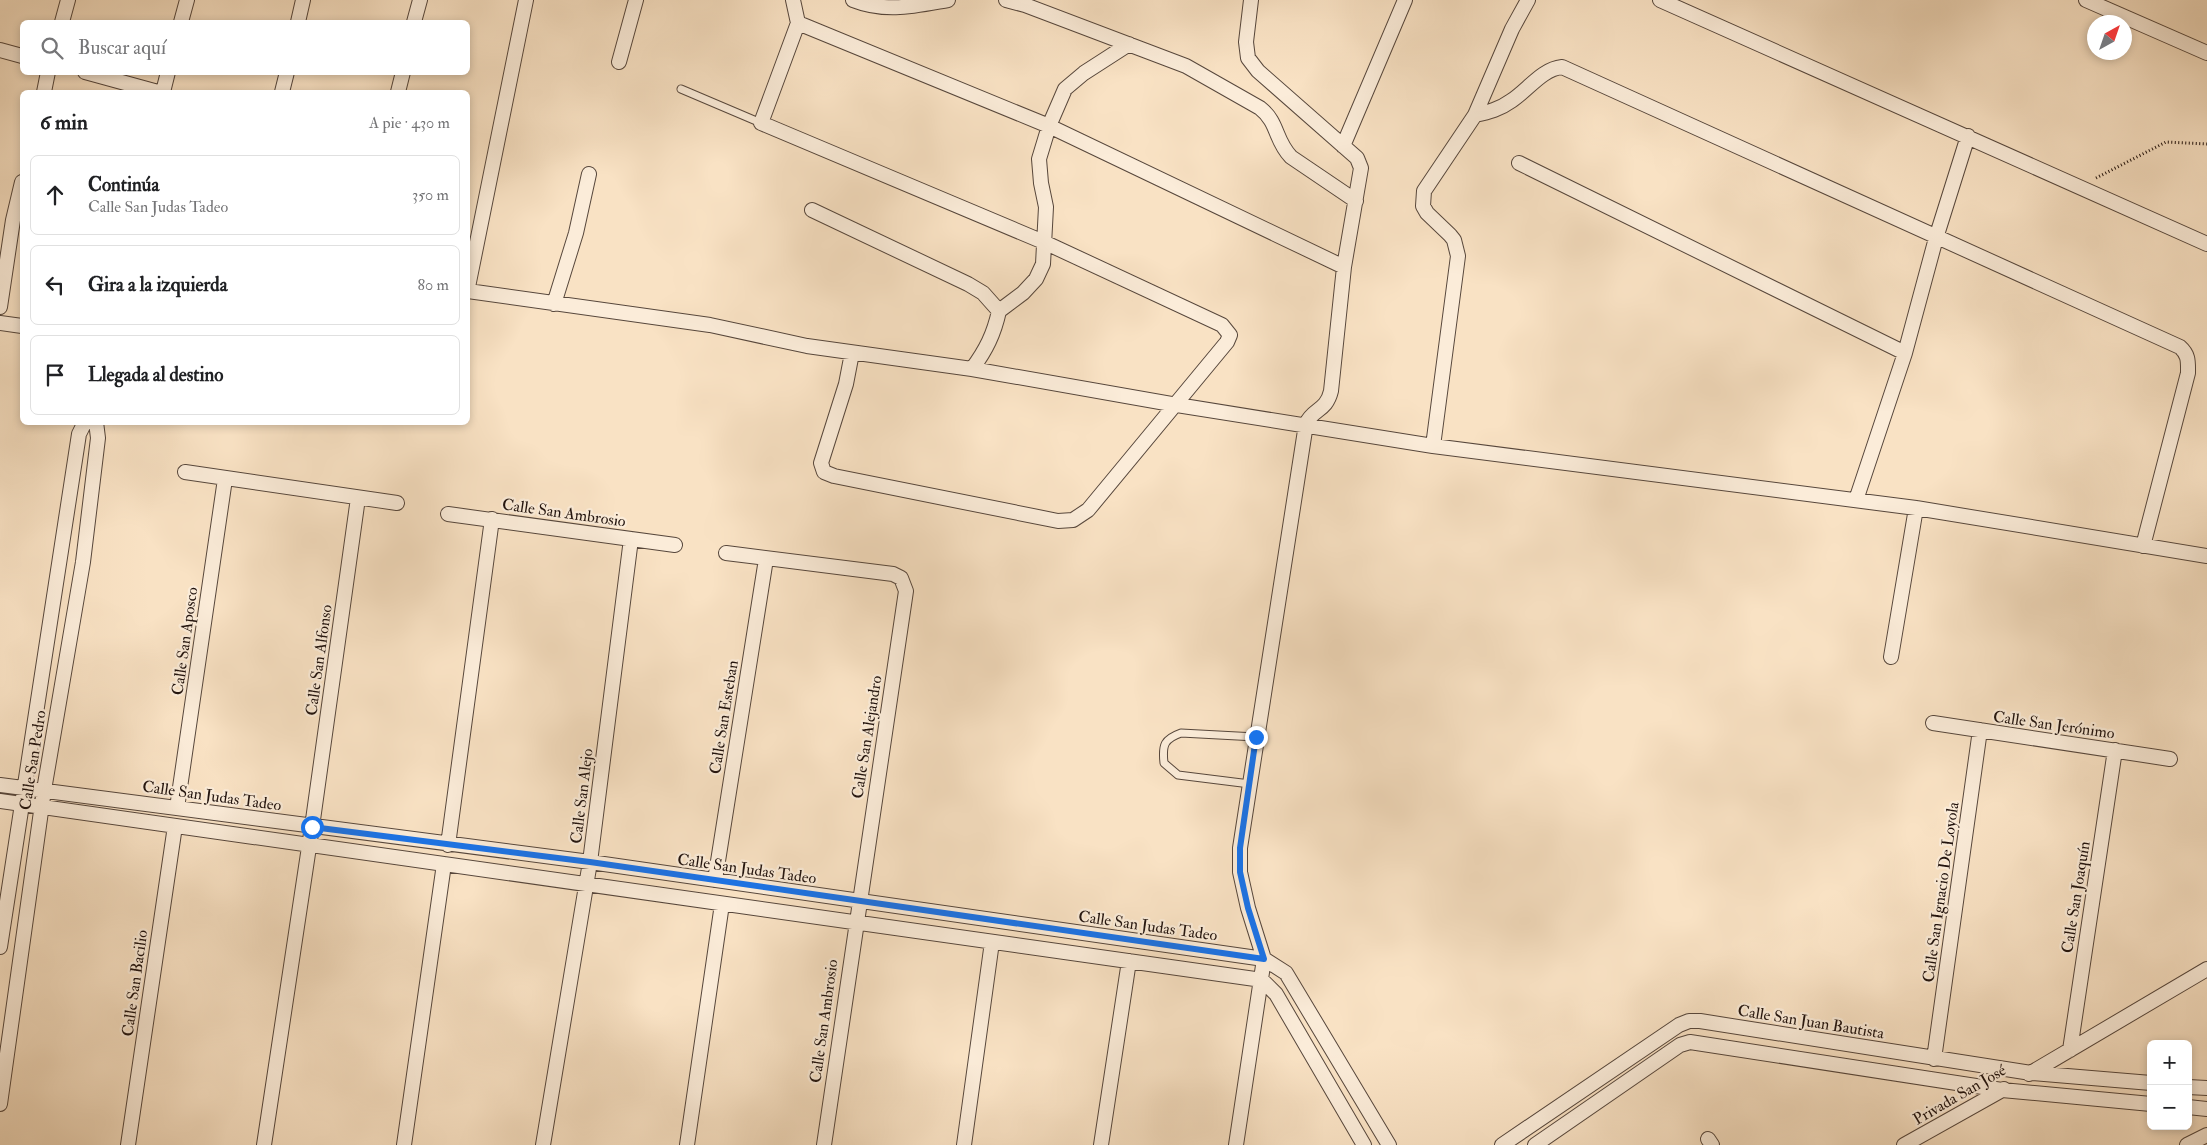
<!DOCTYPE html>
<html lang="es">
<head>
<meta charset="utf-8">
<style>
	:root { --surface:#fff; --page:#f2f2f2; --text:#202124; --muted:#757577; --line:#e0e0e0 }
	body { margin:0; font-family:"IM FELL Double Pica",serif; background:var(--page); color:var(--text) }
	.controls { position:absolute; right:15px; bottom:15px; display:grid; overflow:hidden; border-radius:8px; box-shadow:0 2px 8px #0003 }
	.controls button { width:45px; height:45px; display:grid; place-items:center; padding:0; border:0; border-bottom:1px solid var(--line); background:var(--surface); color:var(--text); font:25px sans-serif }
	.compass { position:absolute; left:2087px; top:15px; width:45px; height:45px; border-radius:50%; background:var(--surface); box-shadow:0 2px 8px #0003; rotate:40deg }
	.stop { position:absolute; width:15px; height:15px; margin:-11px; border:4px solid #1a73e8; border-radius:50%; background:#fff }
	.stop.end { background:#1a73e8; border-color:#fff; box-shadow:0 1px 5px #0008 }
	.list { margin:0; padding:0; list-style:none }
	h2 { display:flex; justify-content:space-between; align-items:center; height:65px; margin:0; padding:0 20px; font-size:21px }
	h2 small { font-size:16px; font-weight:400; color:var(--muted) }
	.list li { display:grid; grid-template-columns:32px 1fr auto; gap:15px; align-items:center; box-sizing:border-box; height:80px; margin:0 10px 10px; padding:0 10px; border:1px solid var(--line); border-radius:8px }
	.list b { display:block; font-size:19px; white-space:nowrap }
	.list p { margin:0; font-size:16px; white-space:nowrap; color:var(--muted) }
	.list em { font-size:16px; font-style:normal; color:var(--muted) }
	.icon { flex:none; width:28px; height:28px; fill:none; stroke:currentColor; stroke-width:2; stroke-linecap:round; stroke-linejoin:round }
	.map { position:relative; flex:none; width:2207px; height:1145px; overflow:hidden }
	.search { position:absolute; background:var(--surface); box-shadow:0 2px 8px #0003; left:20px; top:20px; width:450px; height:55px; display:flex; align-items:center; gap:12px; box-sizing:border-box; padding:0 18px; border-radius:8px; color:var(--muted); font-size:19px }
	.panel { position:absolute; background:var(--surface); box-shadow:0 2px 8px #0003; left:20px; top:90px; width:450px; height:335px; border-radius:8px }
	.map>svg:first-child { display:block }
</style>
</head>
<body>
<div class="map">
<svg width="2207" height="1145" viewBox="0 0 2207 1145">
	<rect width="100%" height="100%" fill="#f9e2c4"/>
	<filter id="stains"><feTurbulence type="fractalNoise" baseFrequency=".004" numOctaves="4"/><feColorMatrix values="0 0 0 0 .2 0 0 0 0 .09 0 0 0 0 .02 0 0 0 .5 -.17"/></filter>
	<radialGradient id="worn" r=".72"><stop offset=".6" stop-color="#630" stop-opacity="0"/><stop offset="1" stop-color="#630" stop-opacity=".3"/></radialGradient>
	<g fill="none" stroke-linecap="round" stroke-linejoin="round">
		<g stroke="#57473c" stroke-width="9">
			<path id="lane" d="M681,89L761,123
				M1250,784L1178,775L1164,763C1162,745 1164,739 1181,733L1256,737"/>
		</g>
		<g stroke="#57473c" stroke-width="16">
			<path id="street" d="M793,0L798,23L1049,126L1344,267
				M853,0C886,13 914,6 948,0
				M1006,0L1025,5L1186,66L1260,108C1279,123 1274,139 1291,157L1356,201
				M1660,0L2207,244
				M2086,0L2207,53
				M62,22L68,0
				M181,22L187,0
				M298,22L303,0
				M414,22L420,0
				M798,23L761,123L1046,243L1222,325L1230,335L1227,342L1088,510L1073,520L1058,521L834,476L824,472L821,463L846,384L852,353
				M0,50L22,56
				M619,62L636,0
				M85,72L158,92
				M44,92L48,72
				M163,92L168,72
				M282,92L287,72
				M398,92L403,72
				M1475,115C1489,112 1500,109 1511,101C1528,90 1542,69 1562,67L2180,347C2189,355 2188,362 2188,373L2143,546
				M1343,146L1405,0
				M1519,163L1905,353
				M812,210L968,284L983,293L999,311L1023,293L1036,279L1043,264L1046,207L1041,183L1039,159L1049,126L1065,89L1084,73L1129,44
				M468,287L526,0
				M468,291L710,325L807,346L972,369L1177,405L1433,446L1916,508L2207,556
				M554,304L576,233L589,174
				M0,307L13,220L22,182
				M0,323L22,326
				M972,369C986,350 994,334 999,311
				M1433,446L1458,256L1454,240L1450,235L1427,213L1423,206L1424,191L1475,115L1512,29L1528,0
				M185,472L397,503
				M1856,500L1905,353L1936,238L1968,136
				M448,514L675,545
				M726,553L893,574L901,578L906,591L824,1145
				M1891,657L1916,508
				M1933,723L2170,759
				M0,785L590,862L1264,959L1286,973L1389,1145
				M0,801L1262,980L1276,994L1364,1145
				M177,808L225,479
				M448,845L492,519
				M715,880L766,559
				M0,947L79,434L85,422
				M2070,1050L2115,750
				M1934,1059L1980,730
				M2029,1074L2207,969
				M2188,1087L2207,1088
				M0,1104L44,790L83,562L98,438L96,422
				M2188,1107L2207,1109
				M1708,1139L1712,1145
				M128,1145L175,826
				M264,1145L312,827L358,498
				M404,1145L444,864
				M543,1145L590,862L631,539
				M687,1145L722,904
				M964,1145L992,942
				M1101,1145L1129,961
				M1236,1145L1264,959L1248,908L1240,872V848L1306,424C1313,408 1326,412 1331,391L1344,267L1361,168L1357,158L1258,71L1248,58L1246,42L1251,0
				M1502,1145L1679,1025L1689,1021H1700L2031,1073L2151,1083
				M1535,1145L1680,1045L1690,1042L2002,1090L2151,1104
				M1904,1145L2004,1089
				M2187,1145L2207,1135"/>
		</g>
		<path stroke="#21130e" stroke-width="3" stroke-dasharray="1 2.5" stroke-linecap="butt" d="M2096,178L2166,142L2207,144"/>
		<use href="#lane" stroke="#fbecd9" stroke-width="7"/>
		<use href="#street" stroke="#fbecd9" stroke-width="14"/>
	</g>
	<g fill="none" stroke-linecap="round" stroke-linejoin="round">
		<path stroke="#1a73e8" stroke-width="6" d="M312,827L590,862L1264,959L1248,908L1240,872V848L1256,737"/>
	</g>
	<g text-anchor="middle" stroke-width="4.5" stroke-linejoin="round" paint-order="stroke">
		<g font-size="16" fill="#21130e" stroke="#fbecd9">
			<text transform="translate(564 512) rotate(8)" y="6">Calle San Ambrosio</text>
			<text transform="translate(184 641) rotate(-82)" y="6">Calle San Aposco</text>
			<text transform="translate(318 660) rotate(-82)" y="6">Calle San Alfonso</text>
			<text transform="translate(723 717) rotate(-81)" y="6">Calle San Esteban</text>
			<text transform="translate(2054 724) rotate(8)" y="6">Calle San Jerónimo</text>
			<text transform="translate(866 737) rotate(-81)" y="6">Calle San Alejandro</text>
			<text transform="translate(32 760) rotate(-81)" y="6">Calle San Pedro</text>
			<text transform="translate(212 795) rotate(8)" y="6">Calle San Judas Tadeo</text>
			<text transform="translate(581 796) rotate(-83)" y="6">Calle San Alejo</text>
			<text transform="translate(747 868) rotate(8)" y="6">Calle San Judas Tadeo</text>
			<text transform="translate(1940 892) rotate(-82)" y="6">Calle San Ignacio De Loyola</text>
			<text transform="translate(2075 897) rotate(-81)" y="6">Calle San Joaquín</text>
			<text transform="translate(1148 925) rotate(8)" y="6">Calle San Judas Tadeo</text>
			<text transform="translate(134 983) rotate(-82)" y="6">Calle San Bacilio</text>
			<text transform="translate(823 1021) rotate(-82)" y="6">Calle San Ambrosio</text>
			<text transform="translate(1811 1021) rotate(9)" y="6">Calle San Juan Bautista</text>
			<text transform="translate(1959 1094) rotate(-30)" y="6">Privada San José</text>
		</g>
	</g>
	<rect width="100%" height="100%" filter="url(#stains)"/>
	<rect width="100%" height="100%" fill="url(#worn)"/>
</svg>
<div class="controls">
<button>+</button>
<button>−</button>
</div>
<svg class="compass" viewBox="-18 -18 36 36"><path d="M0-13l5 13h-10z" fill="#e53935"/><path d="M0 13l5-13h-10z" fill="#757577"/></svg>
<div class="stop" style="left:312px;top:827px"></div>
<div class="stop end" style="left:1256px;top:737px"></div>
<div class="search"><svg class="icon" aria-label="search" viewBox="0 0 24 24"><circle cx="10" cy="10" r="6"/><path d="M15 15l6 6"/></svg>Buscar aquí</div>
<section class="panel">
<h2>6 min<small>A pie · 430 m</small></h2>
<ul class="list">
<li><svg class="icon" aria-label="ahead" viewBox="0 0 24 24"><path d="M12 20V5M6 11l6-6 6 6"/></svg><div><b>Continúa</b><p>Calle San Judas Tadeo</p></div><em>350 m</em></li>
<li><svg class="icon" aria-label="left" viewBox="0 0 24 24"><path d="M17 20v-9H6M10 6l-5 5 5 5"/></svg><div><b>Gira a la izquierda</b></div><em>80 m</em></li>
<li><svg class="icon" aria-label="arrive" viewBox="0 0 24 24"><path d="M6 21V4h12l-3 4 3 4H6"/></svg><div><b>Llegada al destino</b></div></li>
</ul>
</section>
</div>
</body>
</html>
